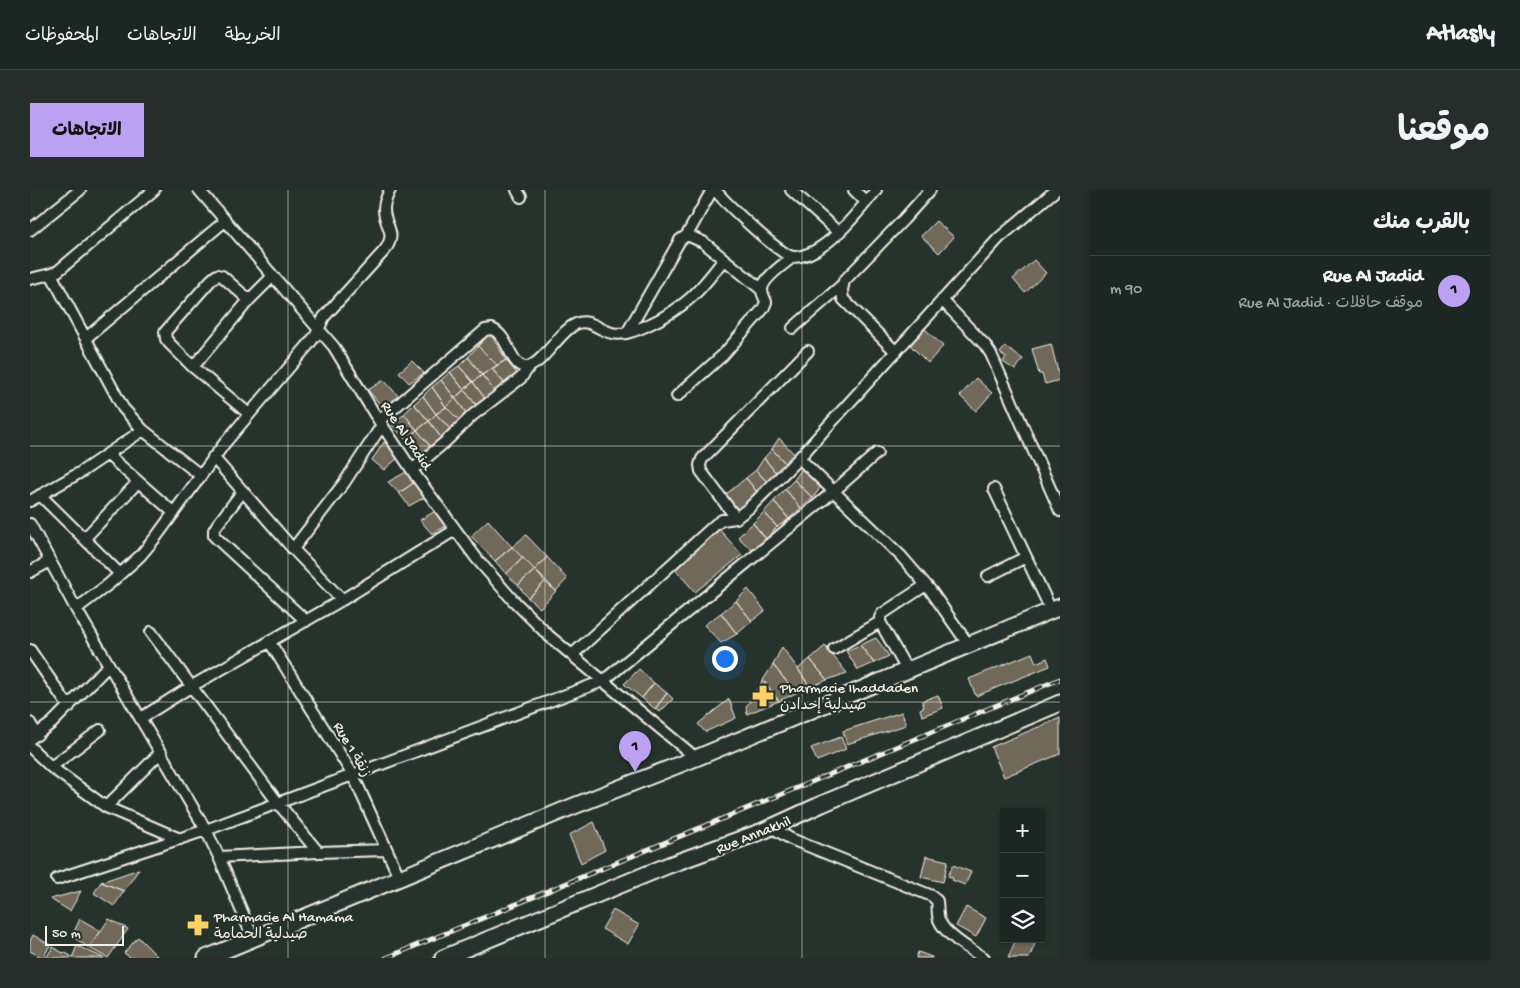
<!DOCTYPE html>
<html lang="ar">
<head>
<meta charset="utf-8">
<style>
	:root { --surface:#1c2622; --page:#252e2a; --text:#f1f3f6; --muted:#a0a5a5; --line:#3a4340; --accent:#bca0f2 }
	body { margin:0; font-family:"Gochi Hand","Playpen Sans Arabic",sans-serif; background:var(--page); color:var(--text); direction:rtl }
	.controls { position:absolute; right:15px; bottom:15px; display:grid; overflow:hidden; border-radius:0px; box-shadow:0 1px 4px #0004 }
	.controls button { width:45px; height:45px; display:grid; place-items:center; padding:0; border:0; border-bottom:1px solid var(--line); background:var(--surface); color:var(--text); font:25px sans-serif }
	.scale { position:absolute; left:15px; bottom:12px; width:79px; box-sizing:border-box; padding-left:5px; border:2px solid #f4f1e8; border-top:0; font-size:14px; line-height:18px; white-space:nowrap; color:#f4f1e8; -webkit-text-stroke:4px #26332d; paint-order:stroke }
	.you { position:absolute; left:694px; top:468px; width:18px; height:18px; margin:-12px; border:4px solid #fff; border-radius:50%; background:#1a73e8; box-shadow:0 0 0 8px #1a73e833 }
	.badge { display:grid; place-items:center; width:32px; height:32px; border-radius:50%; background:var(--accent); color:#111; font-size:16px; font-weight:700 }
	.pin { position:absolute; translate:-50% -41px; filter:drop-shadow(0 1px 2px #0008) }
	.pin::after { content:''; position:absolute; top:26px; width:18px; height:15px; background:inherit; clip-path:polygon(0 0,100% 0,50% 100%) }
	.list { margin:0; padding:0; list-style:none }
	h2 { display:flex; justify-content:space-between; align-items:center; height:65px; margin:0; padding:0 20px; font-size:21px }
	h2 small { font-size:16px; font-weight:400; color:var(--muted) }
	.list li { display:grid; grid-template-columns:32px 1fr auto; gap:15px; align-items:center; box-sizing:border-box; height:70px; padding:0 20px; border-top:1px solid var(--line) }
	.list b { display:block; font-size:19px; white-space:nowrap }
	.list p { margin:0; font-size:16px; white-space:nowrap; color:var(--muted) }
	.list em { font-size:16px; font-style:normal; color:var(--muted) }
	.icon { flex:none; width:28px; height:28px; fill:none; stroke:currentColor; stroke-width:2; stroke-linecap:round; stroke-linejoin:round }
	.map { position:relative; flex:none; width:1030px; height:768px; overflow:hidden; direction:ltr; border-radius:0px }
	header { display:flex; align-items:center; gap:30px; box-sizing:border-box; height:70px; padding:0 25px; background:var(--surface); border-bottom:1px solid var(--line) }
	header strong { font-size:24px }
	nav { display:flex; gap:28px; margin-inline-start:auto; font-size:18px }
	.intro { display:flex; align-items:center; justify-content:space-between; box-sizing:border-box; height:120px; padding:0 30px }
	h1 { margin:0; font-size:35px }
	.button { padding:12px 22px; border-radius:0px; background:var(--accent); color:#111; font-size:18px; font-weight:700 }
	main { display:flex; gap:30px; padding:0 30px }
	aside { flex:1; background:var(--surface); border-radius:0px; box-shadow:0 1px 4px #0004 }
	.map>svg:first-child { display:block }
</style>
</head>
<body>
<header>
<strong>Atlasly</strong>
<nav><a>الخريطة</a><a>الاتجاهات</a><a>المحفوظات</a></nav>
</header>
<div class="intro"><h1>موقعنا</h1><a class="button">الاتجاهات</a></div>
<main>
<aside>
<h2>بالقرب منك<small></small></h2>
<ul class="list">
<li><span class="badge">1</span><div><b>Rue Al Jadid</b><p>موقف حافلات · Rue Al Jadid</p></div><em>90 m</em></li>
</ul>
</aside>
<div class="map">
<svg width="1030" height="768" viewBox="0 0 1030 768">
	<rect width="100%" height="100%" fill="#26332d"/>
	<filter id="ink" filterUnits="userSpaceOnUse"><feTurbulence type="fractalNoise" baseFrequency=".02" numOctaves="2"/><feDisplacementMap in="SourceGraphic" scale="10" xChannelSelector="R" yChannelSelector="G"/><feConvolveMatrix kernelMatrix="1 2 1 2 8 2 1 2 1" color-interpolation-filters="sRGB"/></filter>
	<g filter="url(#ink)">
		<path fill="#706759" stroke="#f4f1e8" d="M906,31L924,47L909,63L891,46Z
			M1004,70L1016,83L995,103L983,89Z
			M895,139L913,156L898,173L880,155Z
			M460,143L476,170L467,175L448,156Z
			M1021,154L1030,190L1015,194L1012,184H1009L1002,159Z
			M448,156L467,175L452,185L438,167Z
			M975,157L993,169L985,180L973,172L976,167L970,163Z
			M438,167L452,185L443,192L429,176Z
			M476,170L489,186L475,194L462,179Z
			M382,171L394,183L379,193L369,182Z
			M429,176L443,192L434,200L420,182Z
			M462,179L475,194L465,202L452,185Z
			M420,182L434,200L425,208L411,190Z
			M452,185L465,202L456,210L443,192Z
			M946,188L962,203L946,221L930,206Z
			M354,190L369,207L354,219L338,200Z
			M411,190L425,208L416,217L402,197Z
			M443,192L456,210L447,216L434,200Z
			M402,197L416,217L406,224L393,206Z
			M434,200L447,216L437,224L425,208Z
			M393,206L406,224L399,231L384,214Z
			M425,208L437,224L430,231L416,217Z
			M384,214L399,231L387,240L374,224Z
			M416,217L430,231L420,239L406,224Z
			M374,224L387,240L376,250L362,235Z
			M406,224L420,239L412,249L399,231Z
			M399,231L412,249L401,257L387,240Z
			M387,240L401,257L388,270L376,250Z
			M749,248L765,265L756,274L742,259Z
			M354,252L369,267L354,280L342,270Z
			M742,259L756,274L747,284L734,268Z
			M734,268L747,284L737,292L726,280Z
			M774,276L792,295L783,308L764,290Z
			M726,280L737,292L727,302L716,288Z
			M378,281L385,292L369,303L358,292Z
			M716,288L727,302L707,321L695,305Z
			M764,290L783,308L771,318L755,299Z
			M385,292L395,307L379,316L369,303Z
			M755,299L771,318L759,329L744,311Z
			M744,311L759,329L747,337L734,322Z
			M409,319L418,335L402,344L390,330Z
			M734,322L747,337L736,349L723,333Z
			M458,330L482,357L465,371L441,346Z
			M723,333L736,349L723,361L708,347Z
			M689,339L712,365L665,402L645,379Z
			M496,345L517,367L505,380L482,357Z
			M482,357L493,368L476,384L465,371Z
			M517,367L537,389L526,401L505,380Z
			M493,368L505,380L488,395L476,384Z
			M505,380L515,392L498,408L488,395Z
			M515,392L526,401L510,418L498,408Z
			M718,399L735,421L722,431L706,411Z
			M706,411L722,431L707,444L691,423Z
			M691,423L707,444L691,453L674,435Z
			M846,448L859,466L844,473L830,455Z
			M830,455L844,473L828,480L816,461Z
			M795,456L817,483L797,490L780,469Z
			M752,457L768,479L780,497L766,503L743,475Z
			M1002,463L1006,473L1017,468L1020,476L946,506L939,489Z
			M780,469L797,490L780,497L768,479Z
			M743,475L766,503L749,511L733,490Z
			M609,479L624,493L612,508L594,494Z
			M733,490L749,511L717,524L716,517Z
			M624,493L637,503L625,519L612,508Z
			M637,503L643,509L630,522L625,519Z
			M908,505L913,518L892,526L890,519L894,517L892,511Z
			M699,509L706,528L675,542L668,534Z
			M872,522L876,535L817,554L813,541Z
			M1030,528V564L974,587L961,557Z
			M811,547L816,559L787,571L781,558Z
			M564,632L575,660L551,673L539,645Z
			M896,666L918,671L913,692L891,687Z
			M923,675L941,682L935,695L922,690L923,688L918,686Z
			M109,679L94,701L71,692Z
			M71,692L94,701L84,716L64,703Z
			M51,701L40,721L20,709Z
			M936,717L956,728L946,747L926,736Z
			M583,720L609,735L598,754L572,739Z
			M50,729L71,741L59,758L42,746Z
			M79,729L98,739L78,768L59,758Z
			M3,745L20,755L13,768L0,761V751Z
			M108,747L127,766L122,768H101L94,763Z
			M986,749H994L1005,754L999,768H978Z
			M47,756L74,768H42Z
			M23,757L33,763L34,762L41,766L40,768H16Z
			M888,762L902,767V768H886Z"/>
		<g fill="none" stroke-linecap="round" stroke-linejoin="round">
			<g stroke="#f4f1e8" stroke-width="14">
				<path id="street" d="M169,0L304,157L344,223L386,286L447,369L482,409L519,446L666,568
					M487,0L491,7
					M685,0C695,12 751,67 764,67C795,66 828,22 846,0
					M761,0L808,42
					M824,0L836,12
					M0,40L50,0
					M657,45L682,0
					M21,84L93,218L113,240L170,285
					M0,89L21,84L28,81L124,0
					M912,110L955,155L961,164L1030,321
					M763,138L812,95
					M597,143L650,50L657,45L673,52L732,100
					M56,148L195,31
					M866,162L813,109L812,100L814,91L874,29L900,0
					M163,177L139,153L136,149L135,142L181,90L187,85L192,86L219,110
					M647,206L693,165L733,119L736,112C735,108 732,105 732,100C732,89 755,73 763,67
					M219,224L163,177L219,110L243,86
					M349,231L455,140L462,139C479,146 480,176 495,177C511,178 529,141 546,134C559,128 569,140 582,143C594,146 607,140 618,135C655,118 670,101 694,69
					M78,265L144,323
					M183,267L263,359L312,410
					M769,268L871,366L901,401L938,454
					M382,280L415,252L443,225L491,188L499,177
					M964,299L1021,420
					M213,301L187,335L184,340V346L276,431
					M10,305L90,384
					M0,311L51,282L113,240
					M706,328L671,281L670,275L672,269L778,161
					M0,334L46,419L176,640L189,667L223,748
					M54,349L108,292
					M263,359L314,293L352,235
					M0,382L20,371
					M958,386L996,367
					M46,419L79,394L110,366L126,347L194,254L279,154L286,145L294,127L355,60C368,41 354,37 354,19C354,12 357,6 360,0
					M121,442L248,613L288,662
					M239,451L323,585L370,689
					M804,459L850,432
					M0,460L39,517
					M542,465L686,334L692,330L706,328L719,318L769,268L969,48L1026,0
					M877,480L850,432V428L852,424L896,395
					M111,528L162,496L312,410L425,340
					M0,533L7,545
					M0,549L22,533L79,475
					M0,557L21,577L76,617L150,649
					M21,577L70,540
					M76,617L131,562
					M741,637L761,649L902,706L907,711C908,717 907,724 909,730C915,745 941,760 954,768
					M189,667L288,662L357,660
					M27,689L176,640L573,491L804,301L847,263"/>
			</g>
			<g stroke="#f4f1e8" stroke-width="19">
				<path id="secondary" d="M176,768L544,616L666,568L1030,417
					M413,768L639,675L733,641L792,614L1030,513"/>
			</g>
			<use href="#street" stroke="#26332d" stroke-width="10"/>
			<use href="#secondary" stroke="#26332d" stroke-width="15"/>
			<g stroke="#f4f1e8" stroke-width="5">
				<path id="rail" d="M356,768L1030,489"/>
			</g>
			<use href="#rail" stroke="#26332d" stroke-width="3" stroke-dasharray="9" stroke-linecap="butt"/>
		</g>
	</g>
	<path fill="none" stroke="#f4f1e8" stroke-width="1" stroke-opacity="0.55" d="M258,0V768M515,0V768M772,0V768M0,256H1030M0,512H1030"/>
	<defs>
		<g id="pharmacy-bare" transform="scale(1.725)"><path d="M-2-6h4v4h4v4h-4v4h-4v-4h-4v-4h4Z" fill="#ffd166" stroke="#26332d" stroke-width="2.5" paint-order="stroke"/></g>
	</defs>
	<g fill-rule="evenodd">
		<use href="#pharmacy-bare" x="733" y="506"/>
		<use href="#pharmacy-bare" x="168" y="735"/>
	</g>
	<g text-anchor="middle" stroke-width="4.5" stroke-linejoin="round" paint-order="stroke">
		<g font-size="15" fill="#f4f1e8" stroke="#26332d">
			<text transform="translate(377 245) rotate(56)" y="5">Rue Al Jadid</text>
			<text transform="translate(323 559) rotate(60)" y="5">Rue 1 زنقة</text>
			<text transform="translate(723 644) rotate(-22)" y="5">Rue Annakhil</text>
		</g>
		<g font-size="15" fill="#f4f1e8" stroke="#26332d" text-anchor="start">
			<text x="750" y="502">Pharmacie Ihaddaden<tspan x="750" dy="17">صيدلية إحدادن</tspan></text>
			<text x="184" y="731">Pharmacie Al Hamama<tspan x="184" dy="17">صيدلية الحمامة</tspan></text>
		</g>
	</g>
</svg>
<div class="controls">
<button>+</button>
<button>−</button>
<button><svg class="icon" aria-label="layers" viewBox="0 0 24 24"><path d="M12 4l9 5-9 5-9-5zM3 14l9 5 9-5"/></svg></button>
</div>
<div class="scale">50 m</div>
<div class="you"></div>
<div class="pin badge" style="left:605px;top:582px">1</div>
</div>
</main>
</body>
</html>
